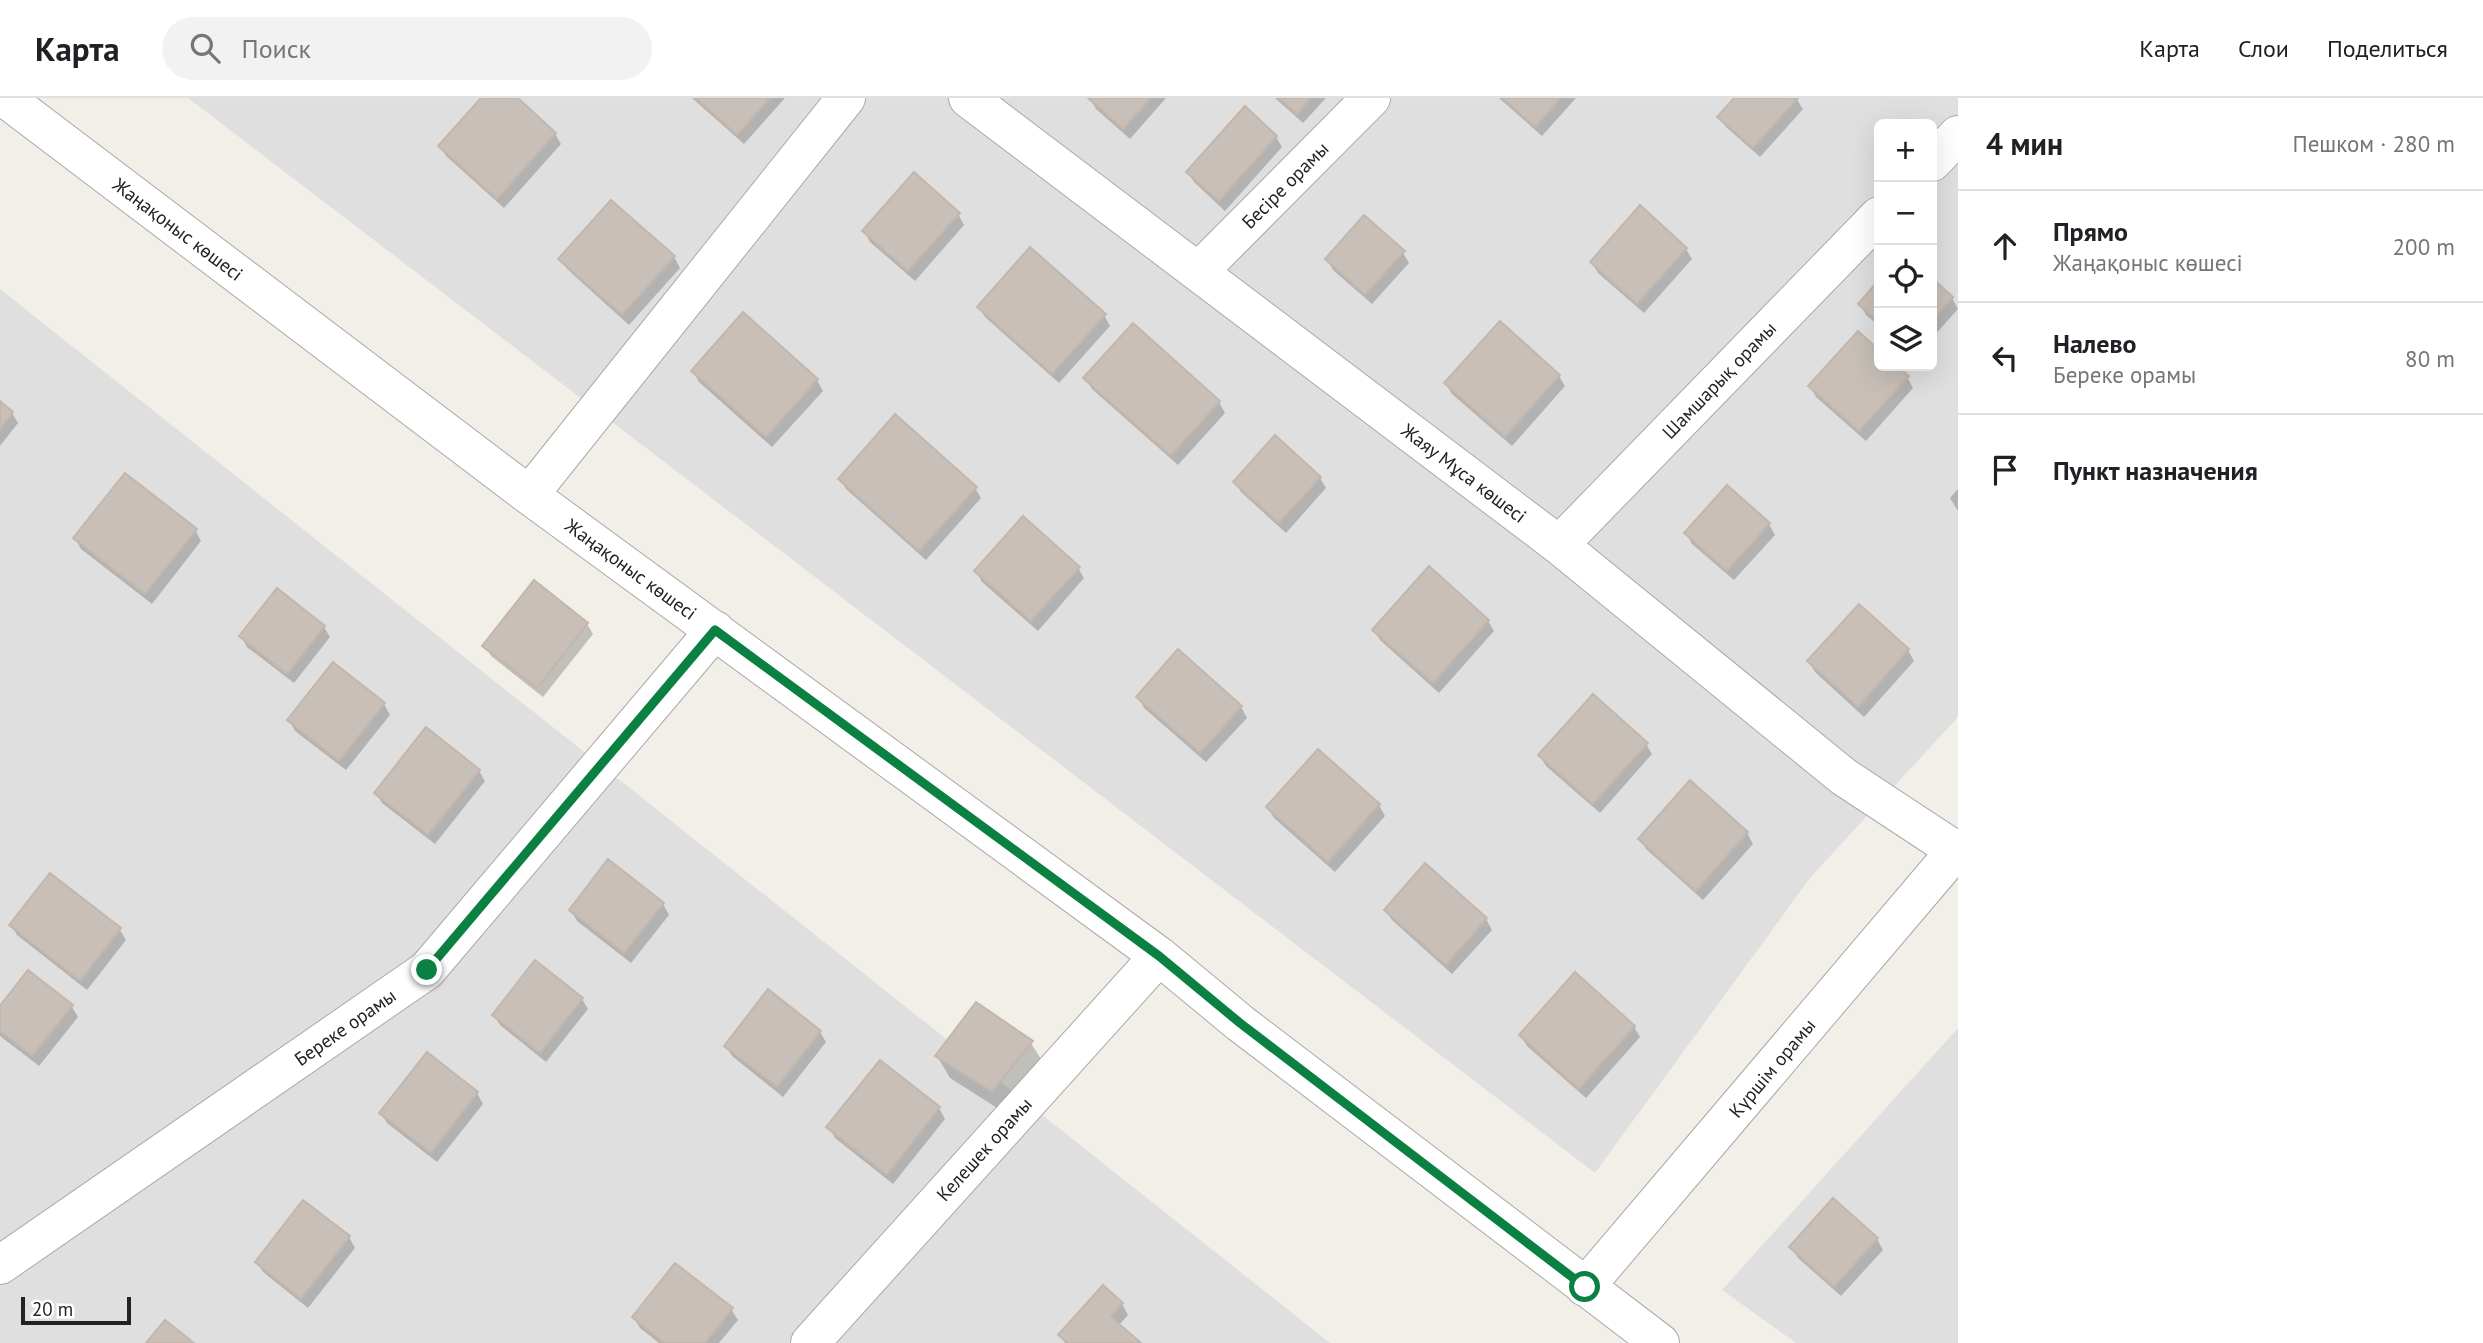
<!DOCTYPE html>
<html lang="ru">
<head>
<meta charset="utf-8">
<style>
	:root { --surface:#fff; --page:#f2f2f2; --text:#202124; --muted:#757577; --line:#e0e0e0 }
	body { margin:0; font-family:"PT Sans",sans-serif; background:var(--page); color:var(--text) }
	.controls { position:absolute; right:21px; top:21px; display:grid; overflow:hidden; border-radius:10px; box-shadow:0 7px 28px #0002 }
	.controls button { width:63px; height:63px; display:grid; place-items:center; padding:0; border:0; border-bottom:2px solid var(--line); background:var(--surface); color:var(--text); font:35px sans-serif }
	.scale { position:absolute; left:21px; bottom:18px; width:110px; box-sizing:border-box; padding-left:7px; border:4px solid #222; border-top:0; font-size:19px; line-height:24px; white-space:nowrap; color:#222; -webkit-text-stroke:5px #fff; paint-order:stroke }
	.stop { position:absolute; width:21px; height:21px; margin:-16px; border:5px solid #0b8043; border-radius:50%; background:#fff }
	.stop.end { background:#0b8043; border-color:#fff; box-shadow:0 2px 7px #0008 }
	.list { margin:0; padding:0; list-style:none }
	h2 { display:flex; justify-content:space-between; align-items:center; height:91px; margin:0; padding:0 28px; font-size:30px }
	h2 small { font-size:23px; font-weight:400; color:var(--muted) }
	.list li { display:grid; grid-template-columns:46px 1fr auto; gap:21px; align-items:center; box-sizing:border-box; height:112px; padding:0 28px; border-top:2px solid var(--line) }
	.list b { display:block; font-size:26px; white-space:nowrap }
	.list p { margin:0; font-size:23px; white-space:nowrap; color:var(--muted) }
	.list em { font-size:23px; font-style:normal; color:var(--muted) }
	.icon { flex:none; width:38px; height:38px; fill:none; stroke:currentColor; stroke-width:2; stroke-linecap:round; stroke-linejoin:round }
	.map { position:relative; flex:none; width:1958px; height:1245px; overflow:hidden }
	header { display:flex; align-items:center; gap:42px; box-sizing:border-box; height:98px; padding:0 35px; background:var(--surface); border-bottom:2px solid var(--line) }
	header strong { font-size:33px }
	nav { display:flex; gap:38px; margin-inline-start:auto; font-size:24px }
	.search { width:490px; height:63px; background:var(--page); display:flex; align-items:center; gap:18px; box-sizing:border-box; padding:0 24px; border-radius:38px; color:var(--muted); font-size:26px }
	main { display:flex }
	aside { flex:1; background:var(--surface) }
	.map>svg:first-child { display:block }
</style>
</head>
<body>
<header>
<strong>Карта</strong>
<div class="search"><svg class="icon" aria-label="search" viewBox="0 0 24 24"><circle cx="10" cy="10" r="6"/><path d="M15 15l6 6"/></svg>Поиск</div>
<nav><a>Карта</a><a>Слои</a><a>Поделиться</a></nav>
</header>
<main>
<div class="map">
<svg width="1958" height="1245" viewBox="0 0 1958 1245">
	<rect width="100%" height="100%" fill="#f2efe9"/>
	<path fill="#e0dfdf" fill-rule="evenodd" d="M188,0H1958V619L1810,780L1595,1075ZM1879,26H1932V268H1879Z
		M0,191L1330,1245H0Z
		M1958,930V1245H1796L1722,1192Z"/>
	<path fill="#0003" d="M483,0H515L555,36L561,46L504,110L446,58L440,48Z
		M692,0H785L744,46Z
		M1090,0H1166L1130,41L1096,11Z
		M1275,0H1326L1303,25Z
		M1499,0H1576L1542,38Z
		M1736,0H1796L1803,11L1760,59L1726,29L1720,19Z
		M1276,39L1282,49L1225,113L1194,84L1188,74Z
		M958,116L964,127L915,183L870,144L864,133Z
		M1686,151L1692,161L1644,215L1598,175L1592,164Z
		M1403,155L1409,165L1372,206L1333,172L1327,161Z
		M674,159L680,170L629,227L567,171L561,161Z
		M1932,182L1952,200L1958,211L1932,240Z
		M1879,185V228L1866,217L1860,206Z
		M979,209L1104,217L1110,228L1059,285L985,219Z
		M1858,235L1879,254V268H1894L1907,279L1913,290L1866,343L1816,299L1810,288Z
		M693,273L817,282L823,293L772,349L699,284Z
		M1559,278L1565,288L1512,348L1452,296L1446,286Z
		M1086,281L1219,304L1225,315L1178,367L1092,291Z
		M0,306L12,315L18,325L0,348Z
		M1320,380L1326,390L1286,435L1241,394L1235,384Z
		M840,381L975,390L981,400L926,462L846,391Z
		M1958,391V413L1950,400Z
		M1769,426L1775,437L1734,482L1692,446L1686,435Z
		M195,432L201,443L152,506L81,451L75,440Z
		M1078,470L1084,480L1038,533L982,484L976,473Z
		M1859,508L1908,552L1914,563L1864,619L1815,574L1809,564Z
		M1488,523L1494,533L1439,595L1380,542L1374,532Z
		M587,526L593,536L543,599L491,558L485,548Z
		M324,529L330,539L294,585L247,549L241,538Z
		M1138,599L1241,609L1247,620L1206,664L1144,610Z
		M384,606L390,617L346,672L295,633L289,622Z
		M1646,646L1652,656L1600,715L1546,668L1540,658Z
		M479,673L485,683L435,746L382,705L376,695Z
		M1379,707L1385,718L1335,774L1274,720L1268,710Z
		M1747,735L1753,746L1703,802L1646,751L1640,741Z
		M51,777L120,832L126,842L87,892L17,837L11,827Z
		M663,806L669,817L631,865L577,823L571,812Z
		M1386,812L1486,821L1492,832L1452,876L1392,822Z
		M582,901L588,911L546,964L500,927L494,917Z
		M72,909L78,919L39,968L0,938V911Z
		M1634,929L1640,939L1586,1000L1527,948L1521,938Z
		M820,934L826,944L783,999L732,958L726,948Z
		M1031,945L1044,966L1005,1015L950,980L937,958Z
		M427,956L477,995L483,1006L437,1064L387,1025L381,1015Z
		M939,1010L945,1021L893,1086L835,1040L829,1029Z
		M304,1104L349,1139L355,1150L308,1210L263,1174L257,1164Z
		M1877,1141L1883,1152L1841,1198L1798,1160L1792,1150Z
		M1103,1190L1122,1206L1128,1217L1119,1227L1138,1245H1065L1060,1237Z
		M731,1211L738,1222L719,1245H659L640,1230L634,1220Z"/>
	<path fill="#c7bfb8" stroke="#c4b6ab" stroke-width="2" d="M481,0H518L556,35L497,101L438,48Z
		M696,0H770L737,37Z
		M1088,0H1151L1123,31Z
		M1279,0H1311L1297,16Z
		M1503,0H1561L1535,29Z
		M1734,0H1798L1753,50L1717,19Z
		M1245,8L1277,38L1219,103L1186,74Z
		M914,74L960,115L908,173L862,133Z
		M611,102L675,158L622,217L558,161Z
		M1640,107L1687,150L1637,206L1590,164Z
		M1364,117L1405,153L1365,197L1325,161Z
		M1030,149L1106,216L1052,276L977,209Z
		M1932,180L1953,199L1932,223Z
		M1879,182V225L1858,206Z
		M743,214L818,281L766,339L691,273Z
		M1500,223L1560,277L1505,339L1444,285Z
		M1133,225L1220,303L1171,358L1083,280Z
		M1858,233L1879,252V268H1897L1909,278L1859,333L1808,288Z
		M0,303L13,314L0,331Z
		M895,316L977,389L919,453L838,381Z
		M1275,337L1321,379L1279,425L1233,384Z
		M125,375L197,431L145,496L73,440Z
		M1727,387L1770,425L1727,473L1684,435Z
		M1023,418L1080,469L1031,523L974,473Z
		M1429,468L1489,522L1433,585L1372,532Z
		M534,482L588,525L537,590L482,548Z
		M277,490L325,528L287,576L239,538Z
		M1859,506L1909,551L1858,609L1807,563Z
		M1178,551L1242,608L1200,655L1136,599Z
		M333,564L385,605L339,663L287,622Z
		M1593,596L1648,645L1593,706L1538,657Z
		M426,629L480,672L428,737L374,695Z
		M1318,651L1380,706L1328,764L1266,709Z
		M1690,682L1748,734L1696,793L1638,741Z
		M608,761L664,805L624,855L569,812Z
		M1425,765L1487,820L1446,867L1384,812Z
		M50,775L121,830L80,883L9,827Z
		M535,862L583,900L540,955L492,917Z
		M28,872L73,907L32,958L0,933V908Z
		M1575,874L1635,928L1579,991L1519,937Z
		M768,891L821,933L777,989L724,948Z
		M976,904L1033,943L992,994L935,958Z
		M427,954L478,994L431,1055L379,1015Z
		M880,962L940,1009L887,1077L826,1029Z
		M1833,1100L1878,1140L1834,1189L1789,1149Z
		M303,1102L350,1138L301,1201L255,1164Z
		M675,1165L733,1210L705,1245H664L632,1219Z
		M1103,1187L1123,1205L1111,1219L1141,1245H1068L1058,1237Z
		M165,1222L194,1245H146Z"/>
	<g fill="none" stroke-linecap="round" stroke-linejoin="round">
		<g stroke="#a9a9a9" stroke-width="40">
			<path id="minor" d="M5,0L529,397L1159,858L1240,925L1660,1245
				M968,0L1559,447L1844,679L1958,754
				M1932,64L1958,37
				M1199,173L1371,0
				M529,397L846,0
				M1559,447L1879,118
				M0,1167L427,872L715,532
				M1585,1189L1958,750
				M810,1245L1159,858"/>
		</g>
		<use href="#minor" stroke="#fff" stroke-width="38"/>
	</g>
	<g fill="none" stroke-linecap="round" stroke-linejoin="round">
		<path stroke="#0b8043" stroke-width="9" d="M427,872L715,532L1159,858L1240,925L1585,1189"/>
	</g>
	<g text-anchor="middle" stroke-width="7" stroke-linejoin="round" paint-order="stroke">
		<g font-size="19" fill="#222" stroke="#fff">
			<text transform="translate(1285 87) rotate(-45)" y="7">Бесіре орамы</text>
			<text transform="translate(178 131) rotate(37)" y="7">Жаңақоныс көшесі</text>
			<text transform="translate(1719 282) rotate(-46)" y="7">Шамшарық орамы</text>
			<text transform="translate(1464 375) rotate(37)" y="7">Жаяу Мұса көшесі</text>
			<text transform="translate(631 471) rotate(36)" y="7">Жаңақоныс көшесі</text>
			<text transform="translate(345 929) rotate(-35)" y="7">Береке орамы</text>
			<text transform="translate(1772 970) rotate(-50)" y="7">Күршім орамы</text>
			<text transform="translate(984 1051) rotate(-48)" y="7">Келешек орамы</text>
		</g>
	</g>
</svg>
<div class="controls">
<button>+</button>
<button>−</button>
<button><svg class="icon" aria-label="locate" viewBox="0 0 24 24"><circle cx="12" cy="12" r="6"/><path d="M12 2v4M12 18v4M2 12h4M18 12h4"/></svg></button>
<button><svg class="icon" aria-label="layers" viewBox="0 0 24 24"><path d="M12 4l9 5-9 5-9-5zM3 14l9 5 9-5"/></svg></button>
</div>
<div class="scale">20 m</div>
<div class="stop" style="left:1585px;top:1189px"></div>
<div class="stop end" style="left:427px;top:872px"></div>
</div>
<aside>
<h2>4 мин<small>Пешком · 280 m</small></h2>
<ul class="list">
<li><svg class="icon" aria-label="ahead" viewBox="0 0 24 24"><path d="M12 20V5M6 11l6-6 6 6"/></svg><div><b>Прямо</b><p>Жаңақоныс көшесі</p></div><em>200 m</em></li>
<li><svg class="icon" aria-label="left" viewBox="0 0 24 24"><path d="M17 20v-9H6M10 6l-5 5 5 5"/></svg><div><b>Налево</b><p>Береке орамы</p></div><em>80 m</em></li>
<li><svg class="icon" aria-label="arrive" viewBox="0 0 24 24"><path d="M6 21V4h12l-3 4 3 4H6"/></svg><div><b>Пункт назначения</b></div></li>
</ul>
</aside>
</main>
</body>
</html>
